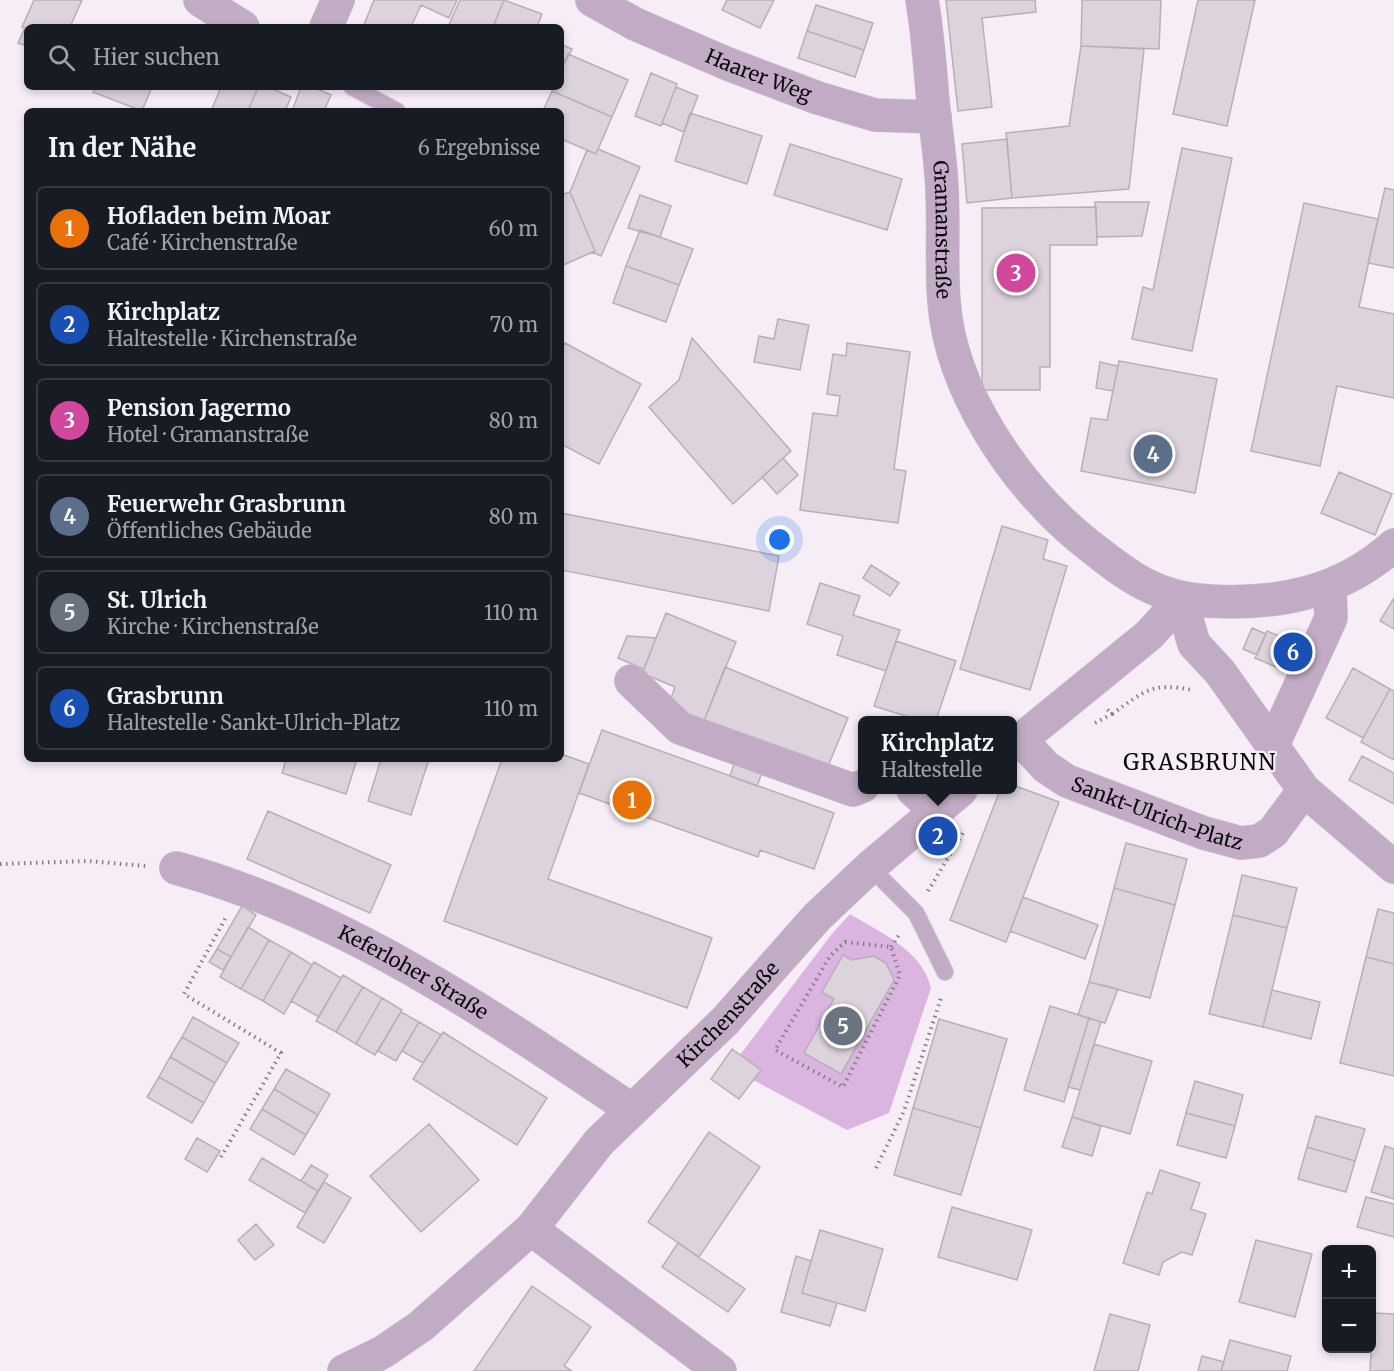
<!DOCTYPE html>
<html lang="de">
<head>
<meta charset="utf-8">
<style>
	:root { --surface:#171b24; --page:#242831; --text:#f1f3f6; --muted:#9ea1a6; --line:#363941; --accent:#b45309 }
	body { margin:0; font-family:Merriweather,serif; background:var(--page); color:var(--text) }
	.controls { position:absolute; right:18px; bottom:18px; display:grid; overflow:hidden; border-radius:9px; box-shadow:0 3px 9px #0003 }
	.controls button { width:54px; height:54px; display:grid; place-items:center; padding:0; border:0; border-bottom:2px solid var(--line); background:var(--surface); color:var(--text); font:30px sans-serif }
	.you { position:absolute; left:780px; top:540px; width:21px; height:21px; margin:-15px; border:4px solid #fff; border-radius:50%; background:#1a73e8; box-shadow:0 0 0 9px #1a73e833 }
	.badge { display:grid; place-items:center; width:39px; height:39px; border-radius:50%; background:var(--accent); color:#fff; font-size:20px; font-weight:700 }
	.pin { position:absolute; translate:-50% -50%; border:3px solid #fff; box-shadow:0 2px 6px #0006 }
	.popup { position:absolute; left:858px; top:716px; width:159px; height:78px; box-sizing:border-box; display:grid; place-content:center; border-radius:9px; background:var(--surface); filter:drop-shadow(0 2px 4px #0005); font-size:20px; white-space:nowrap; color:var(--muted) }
	.popup b { font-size:22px; color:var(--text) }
	.popup::after { content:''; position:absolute; left:50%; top:100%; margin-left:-12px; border:12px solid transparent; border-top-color:var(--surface) }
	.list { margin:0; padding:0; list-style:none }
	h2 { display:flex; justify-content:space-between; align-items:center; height:78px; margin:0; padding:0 24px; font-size:26px }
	h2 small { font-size:20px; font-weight:400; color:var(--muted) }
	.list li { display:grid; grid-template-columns:39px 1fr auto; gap:18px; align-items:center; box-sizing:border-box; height:84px; margin:0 12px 12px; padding:0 12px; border:2px solid var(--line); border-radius:9px }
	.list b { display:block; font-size:22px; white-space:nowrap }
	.list p { margin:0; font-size:20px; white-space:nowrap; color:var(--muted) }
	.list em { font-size:20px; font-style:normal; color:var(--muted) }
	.icon { flex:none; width:33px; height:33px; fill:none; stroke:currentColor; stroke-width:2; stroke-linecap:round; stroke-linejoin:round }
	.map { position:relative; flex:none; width:1394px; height:1371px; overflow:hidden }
	.search { position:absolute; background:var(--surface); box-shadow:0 3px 9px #0003; left:24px; top:24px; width:540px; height:66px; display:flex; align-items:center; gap:15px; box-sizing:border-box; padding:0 21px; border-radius:9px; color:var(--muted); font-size:22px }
	.panel { position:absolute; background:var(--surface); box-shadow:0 3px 9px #0003; left:24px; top:108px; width:540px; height:654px; border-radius:9px }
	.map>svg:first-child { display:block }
</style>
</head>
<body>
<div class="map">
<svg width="1394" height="1371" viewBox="0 0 1394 1371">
	<rect width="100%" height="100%" fill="#f6edf7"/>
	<path fill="#dab5df" d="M850,914C881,933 922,950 931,988L889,1113L847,1130L753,1080L761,1070L740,1055L831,935Z"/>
	<path fill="#dcd3dd" stroke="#b8afb9" stroke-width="1.5" d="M34,0H82L70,27L27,29L22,27Z
		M374,0H457L449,18L421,5L411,27H363Z
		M460,0H504L493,27H448Z
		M504,0L542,14L537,27H493Z
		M727,0H774L760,28L722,10Z
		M946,0H1035L1036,12L982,18L992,107L958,111Z
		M1082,0H1161L1159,49L1081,46Z
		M1198,0H1255L1227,126L1173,114Z
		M816,5L873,23L864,50L807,31Z
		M25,28L27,29V46L18,43Z
		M807,31L864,50L855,77L798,58Z
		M561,44L572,49L561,70Z
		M1081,46L1144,49L1129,189L1012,198L1006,133L1069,126Z
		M568,54L628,80L612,117L552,91L553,87H561V70Z
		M651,73L677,84L661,126L635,116Z
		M95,87H152L142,111L93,92Z
		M221,87H258L248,111H211Z
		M258,87H268L291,97L285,111H248Z
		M301,87H313L331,95L324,111H292Z
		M676,87L698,96L684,132L662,123Z
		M552,91L612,117L596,154L561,139V111H543Z
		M690,113L762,136L747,184L675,161Z
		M1007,139L1012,198L967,203L962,144Z
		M790,144L902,179L887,230L774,195Z
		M1182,148L1232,158L1192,351L1132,339L1143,287L1153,290Z
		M598,149L640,167L601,256L592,252L595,251L570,192L587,150L596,154Z
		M1385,188L1394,190V268L1368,263Z
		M570,192L595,251L561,266V195Z
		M640,195L671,206L660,237L628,228Z
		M1095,202H1149L1142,236L1097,237Z
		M1304,203L1378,219L1359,307L1394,314V398L1337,386L1320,466L1251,451Z
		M1096,207L1097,245H1050V367H1040V390H982V208Z
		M640,230L693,249L679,285L626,266Z
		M626,266L679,285L666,322L613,303Z
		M778,319L809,325L800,370L754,362L759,336L774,339Z
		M692,338L791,451L733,504L649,407L679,380Z
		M565,343L641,384L599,464L561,444V350Z
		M847,343L910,352L894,469L906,471L898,523L800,510L813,413L837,416L840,396L827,394L833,354L846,356Z
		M1119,361L1217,379L1195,493L1081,471L1091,418L1107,420Z
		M1100,362L1118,366L1113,391L1096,388Z
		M783,458L798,475L777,494L762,477Z
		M1339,472L1392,494L1375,535L1321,513Z
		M561,513L779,556L769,611L561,570Z
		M1002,526L1048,540L1043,559L1067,566L1030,690L960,669Z
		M871,565L899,583L890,596L863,578Z
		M820,583L860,596L853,615L900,630L886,671L837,655L843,636L807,624Z
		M1394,598V629L1380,621Z
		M666,613L736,642L704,721L668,706L675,687L642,673Z
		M1252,628L1266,634L1257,655L1243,649Z
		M1267,631L1293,642L1281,669L1255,658Z
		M627,636L656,638L644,669L618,658Z
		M896,641L956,661L936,720H918L874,706Z
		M725,667L848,718L826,771L704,721Z
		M1353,668L1390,689L1363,738L1326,718Z
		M1390,689L1394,691V760L1361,742Z
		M602,730L834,813L814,869L760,850L758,857L579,793Z
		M561,754L589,764L548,879L712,938L687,1008L444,921L502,759H561Z
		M1362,756L1394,773V804L1349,780Z
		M286,759H357L346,794L282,773Z
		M381,759H429L411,815L368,801Z
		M735,761L763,770L757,786L730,776Z
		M1013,785L1059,802L1006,942L950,920L1000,790H1013Z
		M268,811L391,865L370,913L247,859Z
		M1126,843L1187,859L1175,905L1114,888Z
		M1242,875L1297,888L1287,928L1233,915Z
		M1114,888L1175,905L1150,998L1089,982Z
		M1023,897L1098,925L1085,959L1010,931Z
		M242,906L256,915L231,957L217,949Z
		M1378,909L1394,913V964L1366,957Z
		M1233,915L1287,928L1263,1027L1209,1014Z
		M248,927L269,940L241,989L220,977Z
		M269,940L291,952L263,1001L241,989Z
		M217,949L231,957L223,970L209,962Z
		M291,952L312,965L284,1014L263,1001Z
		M843,955L852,960L874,956L886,963L894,980L841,1074L804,1053L834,999L822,992Z
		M1366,957L1394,964V1076L1340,1063Z
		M314,962L341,978L319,1017L291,1001Z
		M343,975L363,987L336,1032L316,1021Z
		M1089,982L1118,989L1105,1023L1078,1015Z
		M363,987L382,998L356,1044L336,1032Z
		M1272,990L1320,1002L1311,1039L1263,1027Z
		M382,998L402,1010L375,1055L356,1044Z
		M1050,1006L1089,1018L1064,1102L1024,1090Z
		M401,1012L419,1022L396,1061L378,1051Z
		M193,1017L239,1043L227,1063L182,1037Z
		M1089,1018L1101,1022L1080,1090L1068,1087Z
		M939,1019L1007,1039L981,1128L913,1108Z
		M419,1022L441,1035L423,1063L402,1051Z
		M443,1032L547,1098L517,1145L413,1079Z
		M182,1037L227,1063L215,1083L170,1057Z
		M1094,1044L1152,1061L1130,1134L1072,1117Z
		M732,1049L761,1070L739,1099L711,1079Z
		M170,1057L215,1083L204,1103L159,1077Z
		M286,1069L330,1094L318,1115L274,1089Z
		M159,1077L204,1103L192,1123L147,1097Z
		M1195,1081L1243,1095L1235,1126L1186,1113Z
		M274,1089L318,1115L306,1135L262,1109Z
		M913,1108L981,1128L961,1195L894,1175Z
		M262,1109L306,1135L294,1155L250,1129Z
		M1186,1113L1235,1126L1226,1158L1177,1145Z
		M1316,1116L1365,1129L1355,1161L1307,1147Z
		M1072,1117L1101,1126L1092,1156L1062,1147Z
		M429,1124L479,1180L421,1232L370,1176Z
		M709,1132L760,1167L699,1257L648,1222Z
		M197,1138L220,1151L207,1172L185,1159Z
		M1385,1146L1394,1149V1199L1371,1192Z
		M1307,1147L1355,1161L1346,1192L1298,1179Z
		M262,1158L318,1191L305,1213L249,1180Z
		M311,1165L328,1175L318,1191L301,1181Z
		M1160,1170L1200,1183L1191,1209L1206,1214L1192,1255L1182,1252L1163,1262L1159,1275L1123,1263L1147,1192L1152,1194Z
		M324,1182L351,1198L324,1243L297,1227Z
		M1366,1197L1394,1204V1237L1357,1227Z
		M952,1207L1032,1230L1017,1280L938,1257Z
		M256,1224L274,1245L255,1260L238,1240Z
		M820,1230L883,1249L865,1311L802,1293Z
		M1256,1240L1312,1254L1295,1317L1239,1302Z
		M678,1243L745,1289L728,1312L662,1267Z
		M796,1256L811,1261L802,1293L837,1303L830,1326L781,1312Z
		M532,1286L591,1327L564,1366L572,1371H474Z
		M1373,1313L1394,1314V1371H1370Z
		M1110,1314L1150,1325L1138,1371H1094Z
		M1230,1340L1291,1356L1287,1371H1221Z
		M1202,1356L1224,1362L1221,1371H1198Z"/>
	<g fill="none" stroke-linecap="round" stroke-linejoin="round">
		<g stroke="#d1c9d2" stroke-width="18">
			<path id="service" d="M352,87L397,111
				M870,867L916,913L945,972"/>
		</g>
		<g stroke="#d1c9d2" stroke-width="34">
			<g id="minor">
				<path d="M200,0L243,27"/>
				<path id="s1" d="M592,0L635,24L728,64L818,98L875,115L935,117"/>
				<path d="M326,27L338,0"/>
				<path d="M1181,600L1194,644L1220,672L1304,790L1394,867"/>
				<path d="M631,681L680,728L853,790L863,786"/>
				<path id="s2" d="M1021,740L1046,767L1067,781L1204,833L1241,843L1259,841L1273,832L1304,790"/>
				<path d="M1273,745L1331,618L1330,587"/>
				<path d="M913,790L935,810"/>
				<path id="s3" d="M176,868C344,914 489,1014 632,1110"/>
				<path d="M531,1229L720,1371"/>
			</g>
		</g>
		<g stroke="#d1c9d2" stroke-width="34">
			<g id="tertiary">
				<path id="s4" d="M922,0C928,34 930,68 933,102C936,131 941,161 942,190C944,228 941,265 944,302C951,391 1014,483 1081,539C1123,572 1152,598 1208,601C1278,605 1341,593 1394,545"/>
				<path d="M1013,746L1149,635L1181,600"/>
				<path id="s5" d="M344,1371L383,1352L421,1326L531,1229L599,1142L725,1021L817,917L870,867L961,790"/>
			</g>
		</g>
		<path stroke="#847e85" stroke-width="4" stroke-dasharray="1.5 4.5" stroke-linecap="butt" d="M1112,714C1145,691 1151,682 1192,690
			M1095,723L1112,714L1107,709
			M0,864L88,861L146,866
			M928,891L963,833
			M845,942L891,947L900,975L843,1087L775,1050L830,956Z
			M891,947L899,935
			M221,1157L281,1053L184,994L226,917
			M876,1168L904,1111L942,995"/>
		<use href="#service" stroke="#c2acc5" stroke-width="16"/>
		<use href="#minor" stroke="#c2acc5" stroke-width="33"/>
		<use href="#tertiary" stroke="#c2acc5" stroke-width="33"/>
	</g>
	<g text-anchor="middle" stroke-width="4.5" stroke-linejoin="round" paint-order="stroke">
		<g font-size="20" fill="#0d0a0e" stroke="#f6edf7">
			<text dy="7" stroke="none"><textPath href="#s1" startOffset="183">Haarer Weg</textPath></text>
			<text dy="7" stroke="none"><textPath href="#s4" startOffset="231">Gramanstraße</textPath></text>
			<text dy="7" stroke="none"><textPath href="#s2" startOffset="158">Sankt-Ulrich-Platz</textPath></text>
			<text dy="7" stroke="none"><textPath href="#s3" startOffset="260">Keferloher Straße</textPath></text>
			<text dy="7" stroke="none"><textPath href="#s5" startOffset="528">Kirchenstraße</textPath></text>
		</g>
		<g font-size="22" letter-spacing="1.5" fill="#0d0a0e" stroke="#f6edf7">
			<text x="1200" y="770">GRASBRUNN</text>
		</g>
	</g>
</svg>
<div class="controls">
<button>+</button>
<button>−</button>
</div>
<div class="you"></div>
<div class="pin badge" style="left:632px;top:800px;background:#e8710a">1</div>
<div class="pin badge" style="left:938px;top:836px;background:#1a4fb4">2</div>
<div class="popup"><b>Kirchplatz</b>Haltestelle</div>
<div class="pin badge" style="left:1016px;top:273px;background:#d1479c">3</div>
<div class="pin badge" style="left:1153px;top:454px;background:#5c6f8a">4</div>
<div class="pin badge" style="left:843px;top:1026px;background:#6b7280">5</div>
<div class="pin badge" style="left:1293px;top:652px;background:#1a4fb4">6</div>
<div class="search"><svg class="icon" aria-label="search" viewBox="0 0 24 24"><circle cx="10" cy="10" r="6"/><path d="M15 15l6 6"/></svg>Hier suchen</div>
<section class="panel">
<h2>In der Nähe<small>6 Ergebnisse</small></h2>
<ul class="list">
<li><span class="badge" style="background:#e8710a">1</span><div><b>Hofladen beim Moar</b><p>Café · Kirchenstraße</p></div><em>60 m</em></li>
<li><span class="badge" style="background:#1a4fb4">2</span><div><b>Kirchplatz</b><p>Haltestelle · Kirchenstraße</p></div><em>70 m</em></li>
<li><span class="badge" style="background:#d1479c">3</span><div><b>Pension Jagermo</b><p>Hotel · Gramanstraße</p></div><em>80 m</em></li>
<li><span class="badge" style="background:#5c6f8a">4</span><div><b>Feuerwehr Grasbrunn</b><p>Öffentliches Gebäude</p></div><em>80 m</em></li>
<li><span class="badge" style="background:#6b7280">5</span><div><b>St. Ulrich</b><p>Kirche · Kirchenstraße</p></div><em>110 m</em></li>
<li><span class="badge" style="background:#1a4fb4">6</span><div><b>Grasbrunn</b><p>Haltestelle · Sankt-Ulrich-Platz</p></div><em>110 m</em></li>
</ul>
</section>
</div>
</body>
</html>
